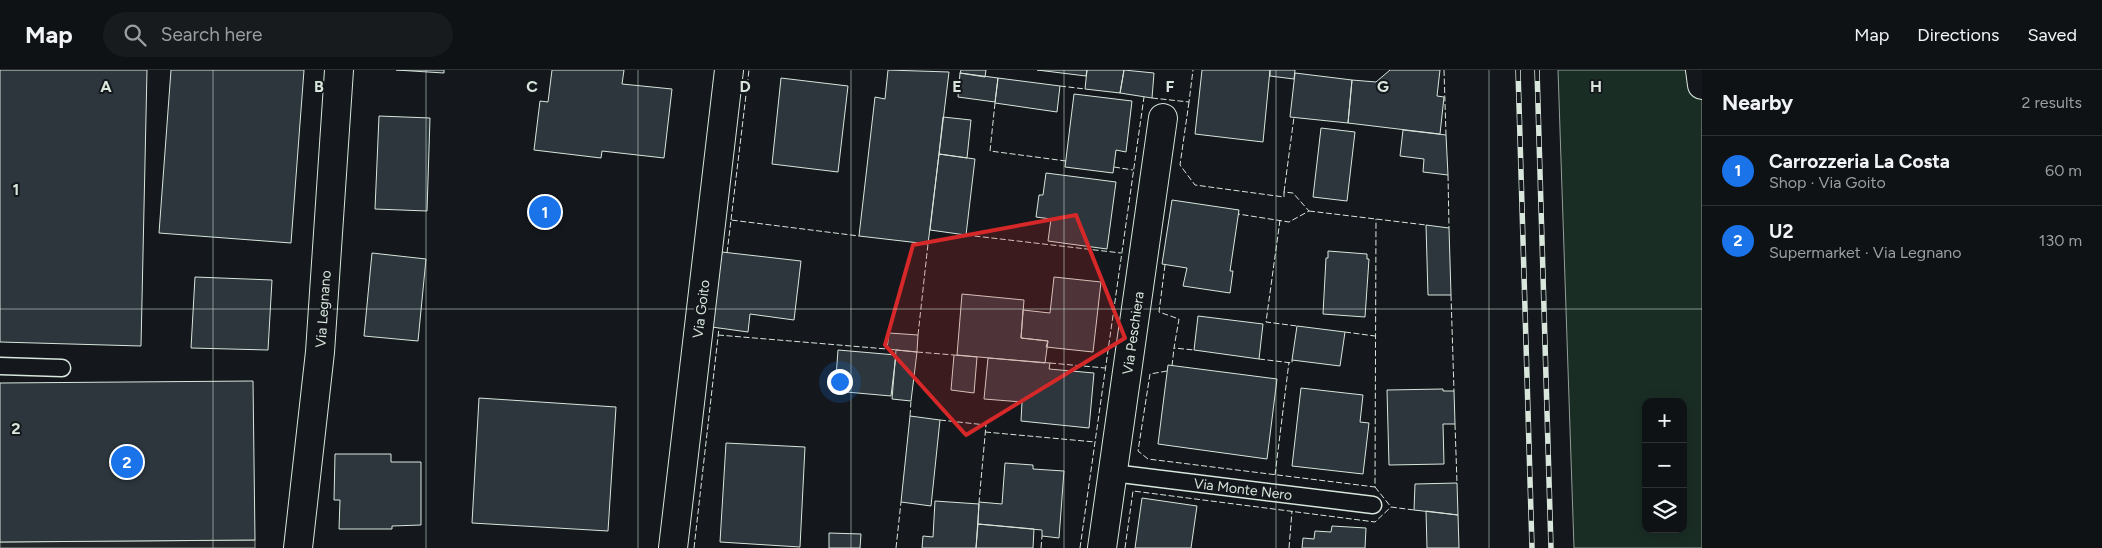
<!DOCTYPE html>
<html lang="en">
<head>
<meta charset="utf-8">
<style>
	:root { --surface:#0f1215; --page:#181b1e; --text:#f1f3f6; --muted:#9b9ea0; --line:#2f3234; --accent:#1a73e8 }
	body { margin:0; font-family:Figtree,sans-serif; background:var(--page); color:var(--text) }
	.controls { position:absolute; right:15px; bottom:15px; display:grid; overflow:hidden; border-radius:10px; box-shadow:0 2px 12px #0003 }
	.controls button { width:45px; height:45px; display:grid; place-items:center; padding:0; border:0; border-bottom:1px solid var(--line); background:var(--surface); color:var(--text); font:25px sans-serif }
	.you { position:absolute; left:839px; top:311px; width:18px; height:18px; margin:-12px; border:4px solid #fff; border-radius:50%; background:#1a73e8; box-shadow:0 0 0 8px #1a73e833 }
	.badge { display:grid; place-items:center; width:32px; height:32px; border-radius:50%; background:var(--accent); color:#fff; font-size:16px; font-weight:700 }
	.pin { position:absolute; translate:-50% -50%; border:2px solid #fff; box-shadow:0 1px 5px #0006 }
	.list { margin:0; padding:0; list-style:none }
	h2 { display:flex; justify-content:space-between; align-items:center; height:65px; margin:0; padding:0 20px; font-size:21px }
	h2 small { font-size:16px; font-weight:400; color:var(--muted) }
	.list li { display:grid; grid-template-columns:32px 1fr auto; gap:15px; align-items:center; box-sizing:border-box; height:70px; padding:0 20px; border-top:1px solid var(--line) }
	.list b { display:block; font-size:19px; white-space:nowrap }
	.list p { margin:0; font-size:16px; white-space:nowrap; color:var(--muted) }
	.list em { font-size:16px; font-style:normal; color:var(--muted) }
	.icon { flex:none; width:28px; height:28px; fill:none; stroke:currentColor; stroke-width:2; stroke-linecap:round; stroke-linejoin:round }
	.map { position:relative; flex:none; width:1702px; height:478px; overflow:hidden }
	header { display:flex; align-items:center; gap:30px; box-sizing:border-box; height:70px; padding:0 25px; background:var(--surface); border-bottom:1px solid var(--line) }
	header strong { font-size:24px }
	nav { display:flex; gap:28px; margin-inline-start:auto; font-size:18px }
	.search { width:350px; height:45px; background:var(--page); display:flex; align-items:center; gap:12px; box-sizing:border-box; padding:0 18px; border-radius:28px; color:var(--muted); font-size:19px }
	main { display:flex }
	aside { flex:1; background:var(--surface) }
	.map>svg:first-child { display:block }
</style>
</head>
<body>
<header>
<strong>Map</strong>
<div class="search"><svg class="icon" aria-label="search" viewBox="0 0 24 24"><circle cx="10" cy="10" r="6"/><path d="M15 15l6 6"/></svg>Search here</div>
<nav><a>Map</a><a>Directions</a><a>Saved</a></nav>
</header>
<main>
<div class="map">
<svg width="1702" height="478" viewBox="0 0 1702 478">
	<rect width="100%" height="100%" fill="#14181c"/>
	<path fill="#1a2d24" stroke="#939e99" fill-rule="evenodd" d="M1558,0H1702V478H1574ZM1646,332H1683V459H1646Z"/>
	<path fill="#24282b" stroke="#939e99" d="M255,470V478H0V472Z"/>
	<path fill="#2c363c" stroke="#d8e6dc" d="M0,0H147L141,276L0,272Z
		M171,0H304L291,173L159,163Z
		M396,0H444V3Z
		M552,0H624L622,14L672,19L664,88L602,81L601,88L534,80L540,31L548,32Z
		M888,0L949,2L928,174L859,166L875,27L885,29Z
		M961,0H986L985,7L960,3Z
		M1037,0H1087L1086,6Z
		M1087,0H1124L1120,23L1085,19Z
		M1124,0L1154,3L1152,28L1120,23Z
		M1202,0H1270L1263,72L1195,64Z
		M1270,0H1295L1294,9L1270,6Z
		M1390,0H1440L1437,26L1444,27L1440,64L1348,53L1352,10L1376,12Z
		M960,3L998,8L995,32L958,27Z
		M1295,3L1352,10L1348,53L1290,47Z
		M781,8L848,16L838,102L772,94Z
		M998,8L1060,16L1057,42L995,33Z
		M1074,24L1132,31L1126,82L1116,80L1113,103L1065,97Z
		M379,46L430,48L427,141L375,139Z
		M943,47L971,50L967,88L939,84Z
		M1321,58L1355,62L1347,131L1313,127Z
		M1403,60L1446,65L1448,105L1423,102L1424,89L1400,86Z
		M939,84L975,89L966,165L930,160Z
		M1046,103L1116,112L1107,179L1048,171L1051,149L1036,147L1039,125H1043Z
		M1172,130L1239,140L1230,201H1233L1230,223L1183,216L1187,198L1162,194Z
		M1426,155L1449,158L1451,225H1428Z
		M1328,181L1367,184V189H1369L1365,247L1323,244L1326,188H1328Z
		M722,182L801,191L794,250L750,244L748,262L712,257Z
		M372,183L426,189L418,271L364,266Z
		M195,207L272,210L268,280L191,278Z
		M1054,207L1101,212L1093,282L1046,277L1048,271L1021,268L1023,240L1050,243Z
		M962,224L1024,230L1021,268L1048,271L1045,293L957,285Z
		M1198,246L1263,254L1259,289L1194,280Z
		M1297,256L1345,262L1340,296L1292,290Z
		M889,263L918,265L917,282L887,279Z
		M838,280L896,285L891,326L835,321Z
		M896,280L917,282L911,331L892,329Z
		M954,285L977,287L974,323L951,320Z
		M988,288L1050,293L1049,299L1094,303L1089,358L1021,351L1022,332L984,329Z
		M1168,295L1277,309L1267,389L1158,374Z
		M253,311L255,470L0,472V313Z
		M1301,318L1363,325L1360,352L1369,353L1363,404L1292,396Z
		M1443,319V321H1454L1455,354H1443L1444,394L1389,395L1387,320Z
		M479,328L616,337L608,461L472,453Z
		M910,346L940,350L931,436L901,432Z
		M726,373L805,377L800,477L720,472Z
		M335,384H391V392H421V455L392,456V459H339L340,430H334Z
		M1005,393L1033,395V399L1064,401L1059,468L1042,466V460L978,454L979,432L1002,434Z
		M1457,413L1458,445L1414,440L1415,414Z
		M1142,428L1197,436L1191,478H1135Z
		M935,431L979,434L976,478H922L923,466L933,467Z
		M1426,441L1458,445L1459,478H1427Z
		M978,454L1034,459L1033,478H976Z
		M1332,456L1366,458L1365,478H1302L1303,468L1314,469L1315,461L1331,462Z
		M829,463L861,464L860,478H829Z"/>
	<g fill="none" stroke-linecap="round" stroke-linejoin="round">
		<g stroke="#d8e6dc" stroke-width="19">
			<path id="lane" d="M0,296L62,298
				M1113,403L1373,435"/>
		</g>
		<g stroke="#d8e6dc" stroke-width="30">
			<path id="street" d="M1700,0L1702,15
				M298,478L320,282L339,0
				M673,478L729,0
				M1102,478L1163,48"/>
		</g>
		<use href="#lane" stroke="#14181c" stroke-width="16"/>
		<use href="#street" stroke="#14181c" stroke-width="28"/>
		<g stroke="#d8e6dc" stroke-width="5.5">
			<path id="rail" d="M1518,0L1532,478
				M1537,0L1551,478"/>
		</g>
		<use href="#rail" stroke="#14181c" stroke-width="4" stroke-dasharray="11" stroke-linecap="butt"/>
		<path stroke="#d8e6dc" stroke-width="1" stroke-dasharray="6 2.5" stroke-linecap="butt" d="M1444,0L1446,65
			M1060,16L1085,19
			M1152,28L1189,32L1193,0
			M1189,32L1180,95L1195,115L1284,127V122L1293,123L1309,141L1289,152L1238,144
			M995,33L990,81L1066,91
			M1114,97L1133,100
			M1448,105L1449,158
			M1284,122L1294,47
			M1309,141L1426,155
			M731,150L749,0
			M1280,150L1266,252L1297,256
			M966,165L1121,183
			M727,183L731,150L859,166
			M1165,195L1159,242L1179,249L1174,278L1194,280
			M1451,225L1454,321
			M1345,262L1375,266
			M718,265L887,279
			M918,265L928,174
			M917,282L954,285
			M1259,289L1292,293V290
			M1050,293L1105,298
			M1172,296L1174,278
			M1167,301L1150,304L1138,381L1148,389L1375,417L1376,149
			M910,346L911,331
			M940,350L986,355L979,432
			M1455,354L1457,413
			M985,362L1095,372
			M1275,405L1289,292
			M1375,417L1391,437L1414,440
			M694,478L719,258
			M896,478L901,432
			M1041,478L1042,466
			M1080,478L1144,27
			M1125,478L1133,421L1375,452L1391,437
			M1289,478L1292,441"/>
	</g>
	<path fill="#d62828" fill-opacity="0.2" stroke="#d62828" stroke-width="4" stroke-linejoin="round" d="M1076,145L1125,268L966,365L885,275L913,175Z"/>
	<path fill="none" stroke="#d8e6dc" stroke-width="1" stroke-opacity="0.55" d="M213,0V478M426,0V478M638,0V478M851,0V478M1064,0V478M1276,0V478M1489,0V478M0,239H1702"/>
	<g text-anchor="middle" stroke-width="4" stroke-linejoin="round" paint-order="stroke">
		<g font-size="14" fill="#d8e6dc" stroke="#14181c">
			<text transform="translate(323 239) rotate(-86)" y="5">Via Legnano</text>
			<text transform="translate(701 239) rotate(-83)" y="5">Via Goito</text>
			<text transform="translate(1133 263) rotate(-82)" y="5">Via Peschiera</text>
			<text transform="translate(1243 419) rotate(7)" y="5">Via Monte Nero</text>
		</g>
	</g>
	<g font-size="16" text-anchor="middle" font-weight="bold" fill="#d8e6dc" stroke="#14181c" stroke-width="4" stroke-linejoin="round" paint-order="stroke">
		<text x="106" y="22">A</text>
		<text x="319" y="22">B</text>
		<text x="532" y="22">C</text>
		<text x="745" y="22">D</text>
		<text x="957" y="22">E</text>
		<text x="1170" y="22">F</text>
		<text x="1383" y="22">G</text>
		<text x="1596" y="22">H</text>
		<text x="16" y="125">1</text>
		<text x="16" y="364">2</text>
	</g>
</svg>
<div class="controls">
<button>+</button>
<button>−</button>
<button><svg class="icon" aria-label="layers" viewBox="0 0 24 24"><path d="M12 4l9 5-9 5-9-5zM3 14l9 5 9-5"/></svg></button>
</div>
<div class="you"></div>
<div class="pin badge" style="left:545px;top:142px">1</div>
<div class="pin badge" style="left:127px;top:392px">2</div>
</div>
<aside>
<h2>Nearby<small>2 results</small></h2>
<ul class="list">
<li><span class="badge">1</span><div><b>Carrozzeria La Costa</b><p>Shop · Via Goito</p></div><em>60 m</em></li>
<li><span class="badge">2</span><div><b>U2</b><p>Supermarket · Via Legnano</p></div><em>130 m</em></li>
</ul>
</aside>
</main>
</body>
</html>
